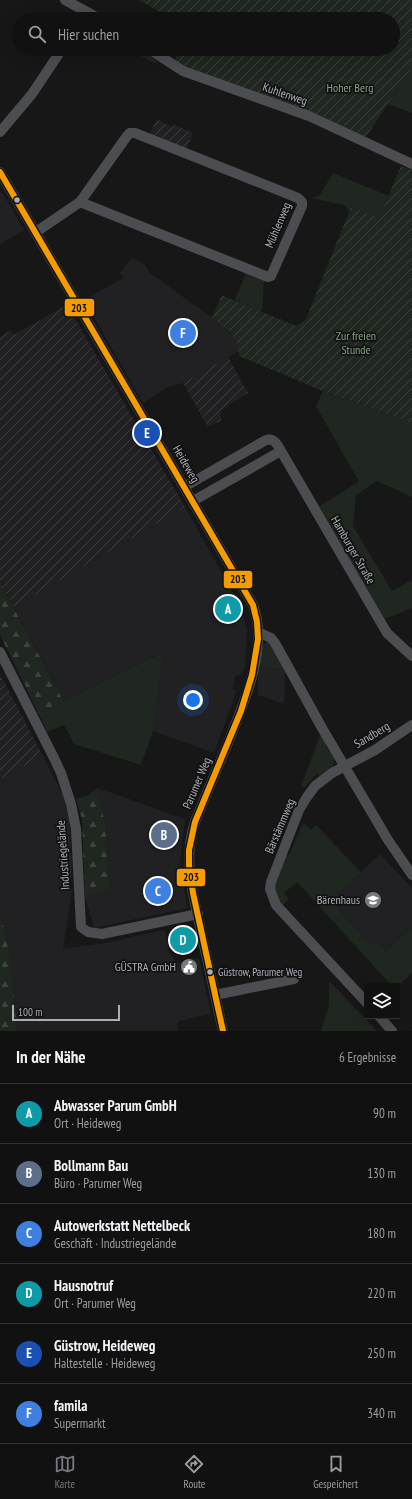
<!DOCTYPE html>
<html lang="de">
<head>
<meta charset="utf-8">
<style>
	:root { --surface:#111112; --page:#1e1f20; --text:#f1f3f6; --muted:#9c9d9f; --line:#303132; --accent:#777a7f }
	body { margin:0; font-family:"PT Sans Narrow",sans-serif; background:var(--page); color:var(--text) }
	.controls { position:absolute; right:12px; bottom:12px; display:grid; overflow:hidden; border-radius:0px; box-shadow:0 4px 16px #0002 }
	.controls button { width:36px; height:36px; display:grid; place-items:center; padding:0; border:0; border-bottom:1px solid var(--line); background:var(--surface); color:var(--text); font:20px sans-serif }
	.scale { position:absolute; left:12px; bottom:10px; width:108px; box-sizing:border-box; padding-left:4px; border:2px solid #aaafb7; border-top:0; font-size:11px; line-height:14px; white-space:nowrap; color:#aaafb7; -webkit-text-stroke:3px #121213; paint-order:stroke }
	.you { position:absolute; left:193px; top:700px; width:14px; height:14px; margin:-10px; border:3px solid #fff; border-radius:50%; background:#1a73e8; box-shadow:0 0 0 6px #1a73e833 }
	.badge { display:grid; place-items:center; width:26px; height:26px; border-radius:50%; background:var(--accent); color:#fff; font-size:13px; font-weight:700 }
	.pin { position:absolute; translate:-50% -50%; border:2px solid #fff; box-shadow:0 1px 4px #0006 }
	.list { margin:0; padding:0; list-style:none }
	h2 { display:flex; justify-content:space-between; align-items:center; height:52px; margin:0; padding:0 16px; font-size:17px }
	h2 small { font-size:13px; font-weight:400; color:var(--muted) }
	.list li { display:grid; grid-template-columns:26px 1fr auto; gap:12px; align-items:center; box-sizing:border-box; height:60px; padding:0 16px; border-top:1px solid var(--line) }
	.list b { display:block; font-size:15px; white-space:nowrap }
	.list p { margin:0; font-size:13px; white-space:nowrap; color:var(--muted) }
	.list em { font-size:13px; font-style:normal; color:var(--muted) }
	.icon { flex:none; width:22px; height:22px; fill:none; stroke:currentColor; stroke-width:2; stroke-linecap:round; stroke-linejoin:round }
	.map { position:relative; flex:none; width:412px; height:1031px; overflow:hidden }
	.search { position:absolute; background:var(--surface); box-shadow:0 4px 16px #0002; left:12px; right:12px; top:12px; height:44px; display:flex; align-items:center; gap:10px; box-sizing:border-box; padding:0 14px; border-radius:22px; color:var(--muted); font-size:15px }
	.sheet { height:412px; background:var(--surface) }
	nav { display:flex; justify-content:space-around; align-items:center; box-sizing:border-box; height:56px; border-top:1px solid var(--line); background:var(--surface); font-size:11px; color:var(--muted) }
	nav a { display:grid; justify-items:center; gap:2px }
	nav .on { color:var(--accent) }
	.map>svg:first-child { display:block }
</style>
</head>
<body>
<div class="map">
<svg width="412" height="1031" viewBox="0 0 412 1031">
	<defs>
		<pattern id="industrial-furrows" width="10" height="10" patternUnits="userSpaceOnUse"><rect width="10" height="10" fill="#212123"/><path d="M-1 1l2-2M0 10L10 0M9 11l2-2" fill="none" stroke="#3f3f41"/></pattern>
		<pattern id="forest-firs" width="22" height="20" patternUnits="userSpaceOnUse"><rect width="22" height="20" fill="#202620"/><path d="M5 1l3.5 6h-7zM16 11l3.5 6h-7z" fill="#3e433e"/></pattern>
		<pattern id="garden-furrows" width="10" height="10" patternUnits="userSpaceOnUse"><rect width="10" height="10" fill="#202620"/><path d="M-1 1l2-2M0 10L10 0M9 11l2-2" fill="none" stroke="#3e433e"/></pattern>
	</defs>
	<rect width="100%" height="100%" fill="#171718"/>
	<path fill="#212123" d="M0,192H2L24,230L0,244Z
		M132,258L144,264L150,273L225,327L236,340L239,351L183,383L168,387L143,403L84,300L123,278L120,273Z
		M185,507L240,605L247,629L245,667L242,675L235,676L233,689L237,690L214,753L153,731L162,652L64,702L14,607Z
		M260,667L285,669L284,704L258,695V673Z
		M43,756L64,798L69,819L72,866L70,889L72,890L63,949L100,944L165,930L170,954L177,963L199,958L211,1014L179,1021L177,1024L178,1031H17L10,957L0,911V779Z
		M98,788L185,819L180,862L181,874L188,908L94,928L85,896L110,888L105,825Z
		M380,854L412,888V927L386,952L372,946L333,903L335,897Z"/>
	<path fill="url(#industrial-furrows)" d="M157,119L172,127L174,125L193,133L186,150L149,135Z
		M63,307H68L185,507L14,607L0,582V337L11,330L14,335Z
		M228,357L248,393L228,405L229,406L221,410V421L208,427L183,383Z
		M0,674L43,756L0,779Z"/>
	<path fill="#202620" d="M128,49H139L157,61L156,64Z
		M412,67V113L388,104Z
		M333,173L389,196L379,219L351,207L349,210L344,205L311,198L320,195Z
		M246,273L264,280L262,312L235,300Z
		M323,391L412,423V497L377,481L356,495L353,526L392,591L412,580V608L385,619L319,506L359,482L316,406Z
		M266,642L271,643L285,669L260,667L263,646Z
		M163,652L153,731L141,765L74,744L64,725L47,732L39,714Z
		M321,733L328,745L326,746L329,752L331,751L335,757L333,766L319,776L317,773L304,788L301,786Z
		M303,823L311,830L316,825L361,872L335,897L333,903L371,945L376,941L386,952L412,927V973L397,987L392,986L297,882L284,893L289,899L282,906L274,889L284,855H289Z
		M329,981L377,1031H321L329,1005Z"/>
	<path fill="url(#forest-firs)" d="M0,582L64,702L39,714L0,635Z
		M98,788L105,825L110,889L85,896L82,819L76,799L87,796Z
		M0,911L10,957L17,1031H0Z"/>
	<path fill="url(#garden-furrows)" d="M139,0H412V67L366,137L200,75L175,62L176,56L173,53L175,49H393V19H173Z
		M401,166L412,170V423L323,391L239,356C239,336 227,329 212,318L222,295L296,326L306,319L351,207L379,218Z"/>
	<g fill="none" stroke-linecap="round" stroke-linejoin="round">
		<path stroke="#4c4d50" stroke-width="10" d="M65,0L100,19
			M78,19L83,10
			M149,49L183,71L309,116L412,164
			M0,132L32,94L62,49
			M0,172L253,605C269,648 244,703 228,743C217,769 206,795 195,822C182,860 194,898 202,936C209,967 216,999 223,1031
			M36,232L80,202L127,136L130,133H135L298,198L302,202V206L271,276L268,277L80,202
			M281,451L387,633L412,656
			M184,487L266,440C274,438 277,444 281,451L193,501
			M258,632L271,638L275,643L322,728L388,840L412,875
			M0,652L54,758L61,773L71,804L76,829L81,927L88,932L102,934L198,914
			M215,995L294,979
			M367,1003L276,905L270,889L271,882L299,810L307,797L315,786L332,773L375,750L412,725
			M379,1016L392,1031"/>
		<g stroke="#121213" stroke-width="9">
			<path id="bus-1" d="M0,172L253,605L257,622L258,639L252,675L241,711L195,822L189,850V865L193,893L223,1031"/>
		</g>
		<use href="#bus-1" stroke="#f59c00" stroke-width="6"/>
	</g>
	<defs>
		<g id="school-disc" transform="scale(0.9)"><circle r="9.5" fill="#777a7f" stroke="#121213"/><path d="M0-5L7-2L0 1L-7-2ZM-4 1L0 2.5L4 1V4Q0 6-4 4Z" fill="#fff"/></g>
		<g id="civic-disc" transform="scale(0.9)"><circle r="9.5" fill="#777a7f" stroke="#121213"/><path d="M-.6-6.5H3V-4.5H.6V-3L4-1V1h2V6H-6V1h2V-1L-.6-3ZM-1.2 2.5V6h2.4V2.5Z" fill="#fff"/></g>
	</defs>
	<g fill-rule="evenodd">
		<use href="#school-disc" x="373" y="900"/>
		<use href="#civic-disc" x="189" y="967"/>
	</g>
	<g fill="#aaafb7" stroke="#121213" stroke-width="1.5">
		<circle cx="17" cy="200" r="3.5"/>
		<circle cx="210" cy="972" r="3.5"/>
	</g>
	<g text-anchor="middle" stroke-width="3.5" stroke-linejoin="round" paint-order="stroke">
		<g font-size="11" fill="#aaafb7" stroke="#121213" text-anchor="start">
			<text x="218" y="976">Güstrow, Parumer Weg</text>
		</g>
		<g font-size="12" fill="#84a083" stroke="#121213">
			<text x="350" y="92">Hoher Berg</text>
			<text x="356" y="340">Zur freien<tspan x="356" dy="14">Stunde</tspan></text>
		</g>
		<g font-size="12" fill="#aaafb7" stroke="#121213">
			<text transform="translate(285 94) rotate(19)" y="4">Kuhlenweg</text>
			<text transform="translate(278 225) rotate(-67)" y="4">Mühlenweg</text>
			<text transform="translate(186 464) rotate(60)" y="4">Heideweg</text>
			<text transform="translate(353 550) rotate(60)" y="4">Hamburger Straße</text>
			<text transform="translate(372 735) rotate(-31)" y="4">Sandberg</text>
			<text transform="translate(197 783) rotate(-67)" y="4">Parumer Weg</text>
			<text transform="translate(280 826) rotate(-67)" y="4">Bärstämmweg</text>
			<text transform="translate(63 855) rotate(-94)" y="4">Industriegelände</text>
		</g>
		<g font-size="12" fill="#aaafb7" stroke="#121213" text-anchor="end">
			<text x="360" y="904">Bärenhaus</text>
			<text x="176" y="971">GÜSTRA GmbH</text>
		</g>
	</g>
	<g stroke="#121213" stroke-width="1.5">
		<rect x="64" y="298" width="31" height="19" rx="4" fill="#f59c00"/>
		<rect x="223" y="570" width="30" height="19" rx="4" fill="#f59c00"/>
		<rect x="176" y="868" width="30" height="19" rx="4" fill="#f59c00"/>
	</g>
	<g font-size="11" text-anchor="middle" font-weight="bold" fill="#111">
		<text x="79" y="312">203</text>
		<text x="238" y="583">203</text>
		<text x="191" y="881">203</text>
	</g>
</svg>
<div class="controls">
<button><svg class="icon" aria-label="layers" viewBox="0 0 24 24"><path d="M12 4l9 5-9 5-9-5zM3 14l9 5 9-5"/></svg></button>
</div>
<div class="scale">100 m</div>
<div class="you"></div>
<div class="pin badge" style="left:228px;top:609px;background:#0f9aa8">A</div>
<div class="pin badge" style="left:164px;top:835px;background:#5c6f8a">B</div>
<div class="pin badge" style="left:158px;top:891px;background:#3f7fe0">C</div>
<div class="pin badge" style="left:183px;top:940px;background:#0f9aa8">D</div>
<div class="pin badge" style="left:147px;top:433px;background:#1a4fb4">E</div>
<div class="pin badge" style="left:183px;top:333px;background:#3f7fe0">F</div>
<div class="search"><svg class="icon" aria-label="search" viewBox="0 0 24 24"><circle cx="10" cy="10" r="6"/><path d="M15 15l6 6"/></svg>Hier suchen</div>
</div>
<section class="sheet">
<h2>In der Nähe<small>6 Ergebnisse</small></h2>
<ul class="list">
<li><span class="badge" style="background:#0f9aa8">A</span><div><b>Abwasser Parum GmbH</b><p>Ort · Heideweg</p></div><em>90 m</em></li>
<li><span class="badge" style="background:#5c6f8a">B</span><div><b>Bollmann Bau</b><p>Büro · Parumer Weg</p></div><em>130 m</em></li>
<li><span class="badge" style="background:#3f7fe0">C</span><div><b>Autowerkstatt Nettelbeck</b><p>Geschäft · Industriegelände</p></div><em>180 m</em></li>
<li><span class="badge" style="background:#0f9aa8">D</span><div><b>Hausnotruf</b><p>Ort · Parumer Weg</p></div><em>220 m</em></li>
<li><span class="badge" style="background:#1a4fb4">E</span><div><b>Güstrow, Heideweg</b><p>Haltestelle · Heideweg</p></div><em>250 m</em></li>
<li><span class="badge" style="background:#3f7fe0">F</span><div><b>famila</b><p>Supermarkt</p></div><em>340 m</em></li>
</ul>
</section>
<nav>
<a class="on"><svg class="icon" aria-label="map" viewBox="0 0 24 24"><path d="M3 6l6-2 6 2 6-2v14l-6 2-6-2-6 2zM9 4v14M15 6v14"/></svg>Karte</a>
<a><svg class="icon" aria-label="directions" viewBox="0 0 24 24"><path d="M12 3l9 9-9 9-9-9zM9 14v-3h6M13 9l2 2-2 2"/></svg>Route</a>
<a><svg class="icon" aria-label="saved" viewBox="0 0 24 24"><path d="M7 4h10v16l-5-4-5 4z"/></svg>Gespeichert</a>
</nav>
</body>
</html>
